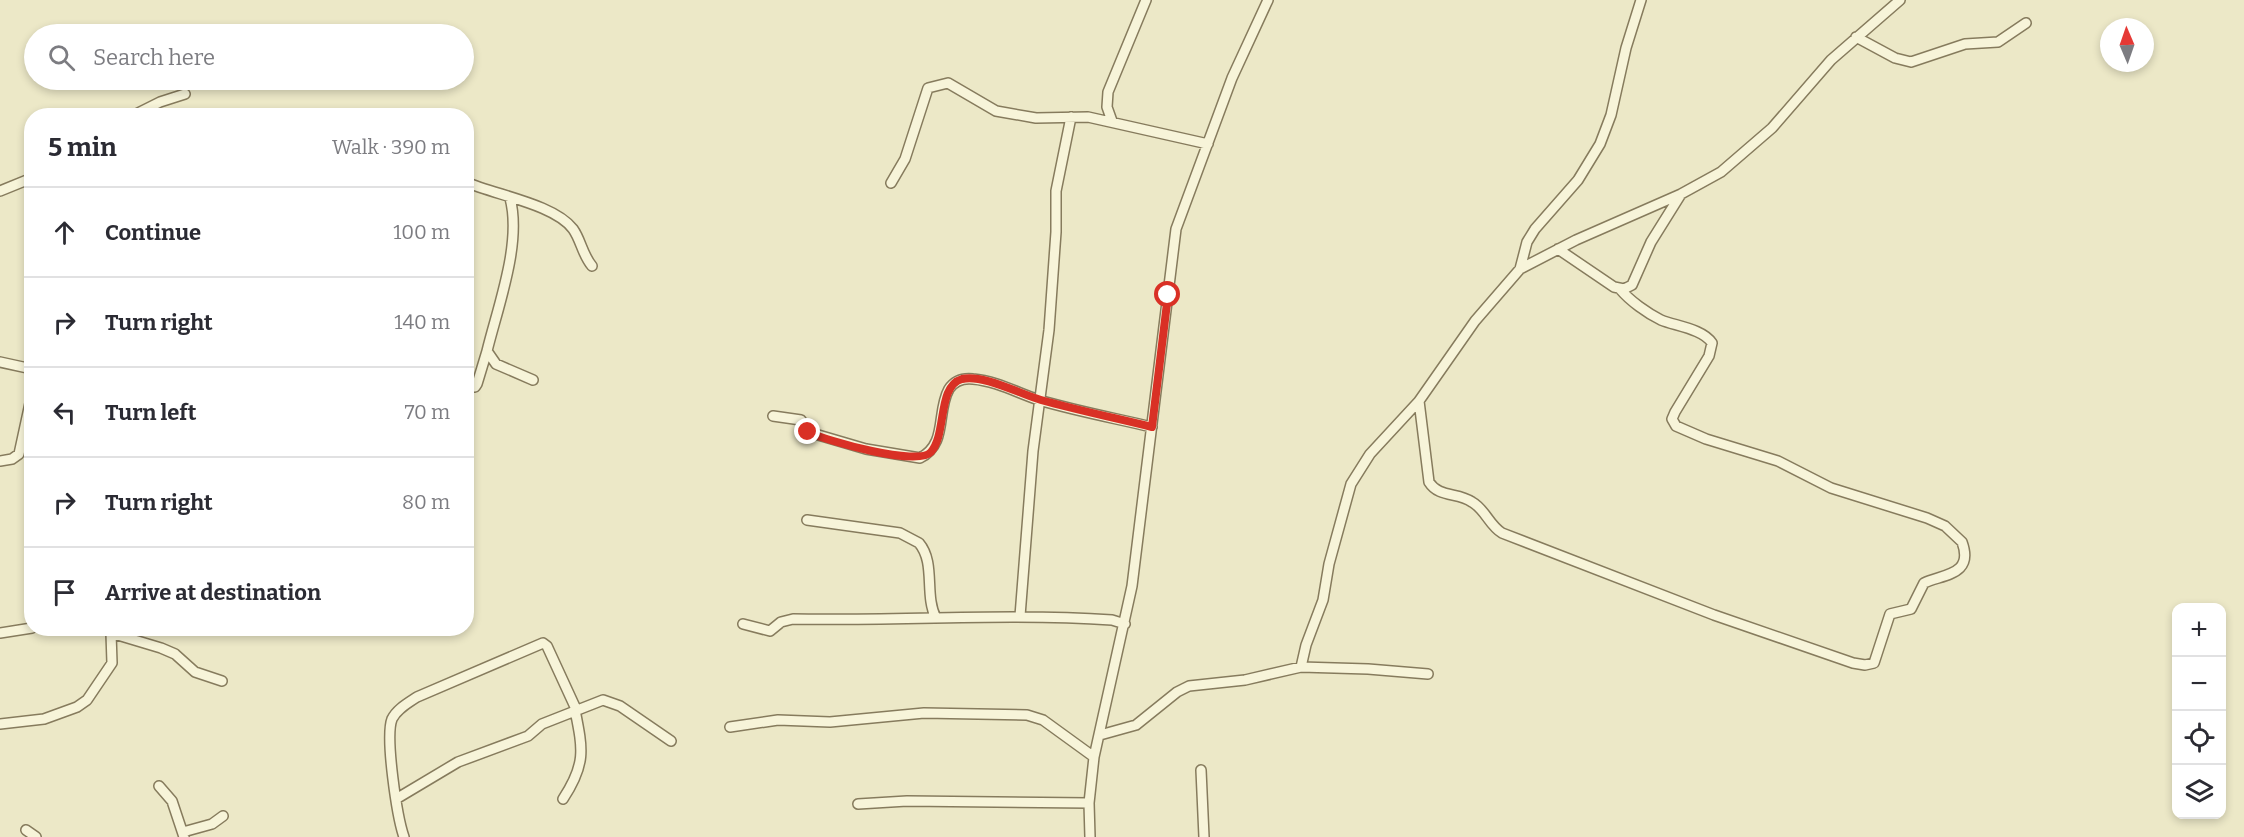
<!DOCTYPE html>
<html lang="en">
<head>
<meta charset="utf-8">
<style>
	:root { --surface:#fff; --page:#f2f2f3; --text:#2b2b33; --muted:#7c7c81; --line:#e1e1e2 }
	body { margin:0; font-family:Bitter,serif; background:var(--page); color:var(--text) }
	.controls { position:absolute; right:18px; bottom:18px; display:grid; overflow:hidden; border-radius:12px; box-shadow:0 3px 9px #0003 }
	.controls button { width:54px; height:54px; display:grid; place-items:center; padding:0; border:0; border-bottom:2px solid var(--line); background:var(--surface); color:var(--text); font:30px sans-serif }
	.compass { position:absolute; left:2100px; top:18px; width:54px; height:54px; border-radius:50%; background:var(--surface); box-shadow:0 3px 9px #0003; rotate:358deg }
	.stop { position:absolute; width:18px; height:18px; margin:-14px; border:4px solid #d93025; border-radius:50%; background:#fff }
	.stop.end { background:#d93025; border-color:#fff; box-shadow:0 2px 6px #0008 }
	.list { margin:0; padding:0; list-style:none }
	h2 { display:flex; justify-content:space-between; align-items:center; height:78px; margin:0; padding:0 24px; font-size:26px }
	h2 small { font-size:20px; font-weight:400; color:var(--muted) }
	.list li { display:grid; grid-template-columns:39px 1fr auto; gap:18px; align-items:center; box-sizing:border-box; height:90px; padding:0 24px; border-top:2px solid var(--line) }
	.list b { display:block; font-size:22px; white-space:nowrap }
	.list em { font-size:20px; font-style:normal; color:var(--muted) }
	.icon { flex:none; width:33px; height:33px; fill:none; stroke:currentColor; stroke-width:2; stroke-linecap:round; stroke-linejoin:round }
	.map { position:relative; flex:none; width:2244px; height:837px; overflow:hidden }
	.search { position:absolute; background:var(--surface); box-shadow:0 3px 9px #0003; left:24px; top:24px; width:450px; height:66px; display:flex; align-items:center; gap:15px; box-sizing:border-box; padding:0 21px; border-radius:33px; color:var(--muted); font-size:22px }
	.panel { position:absolute; background:var(--surface); box-shadow:0 3px 9px #0003; left:24px; top:108px; width:450px; height:528px; border-radius:24px }
	.map>svg:first-child { display:block }
</style>
</head>
<body>
<div class="map">
<svg width="2244" height="837" viewBox="0 0 2244 837">
	<rect width="100%" height="100%" fill="#ece8c7"/>
	<g fill="none" stroke-linecap="round" stroke-linejoin="round">
		<g stroke="#867b5d" stroke-width="12">
			<path id="minor" d="M1856,37L1895,58L1911,62L1965,44L1998,42L2026,23
				M132,116L160,102L185,94
				M1112,121L1107,107L1108,92L1146,0
				M466,182C495,195 554,204 573,229C581,240 582,254 592,266
				M891,183L905,159L928,88L948,83L996,111L1036,118L1088,117L1208,144
				M0,191L32,178
				M510,198C522,243 498,306 487,351L496,364L533,380
				M1558,249L1614,287L1624,289L1632,285L1651,242L1681,194
				M1520,269L1576,240L1681,194L1721,172L1772,128L1831,60L1900,0
				M1620,289C1630,301 1647,313 1661,320C1676,326 1703,329 1712,343L1709,356L1675,412L1672,419L1676,426L1706,439L1778,461L1831,488L1927,518L1945,526L1962,542C1974,575 1944,574 1924,583L1911,609L1890,614L1874,663L1865,665L1853,663L1714,615L1502,533C1489,525 1485,509 1472,502C1458,492 1439,498 1429,482L1419,401L1475,321L1520,269L1527,242L1535,229L1578,180L1600,144L1611,115L1626,48L1641,0
				M0,362L32,369
				M466,386L475,387L477,384L487,351
				M773,416L801,420L808,432L866,449L920,458C948,444 936,412 949,389C955,380 964,378 973,379C996,381 1018,393 1039,400C1076,411 1114,418 1152,427
				M0,461L12,459L19,454L32,394
				M807,520L900,533L919,543C936,563 924,595 936,618
				M1020,616L1033,451L1049,330L1056,232V191L1071,117
				M743,624L770,631L781,622L793,619C899,621 1006,613 1112,620L1125,624
				M110,630L111,633L161,648L175,654L195,672L222,681
				M0,633L32,628
				M1301,667L1306,645L1323,600L1329,564L1351,484L1370,454L1419,401
				M0,724L44,719L77,707L87,700L112,663L111,633
				M730,727L778,720L830,722L924,713L1027,715L1043,720L1094,757
				M1100,735L1136,725L1177,692L1189,686L1245,680L1301,667L1368,669L1428,674
				M1201,770L1204,837
				M159,786L172,801L184,837
				M396,799L458,762L528,736L542,724L603,700L620,706L671,741
				M563,799C586,764 583,750 575,710
				M858,804L907,801L1089,803
				M26,830L36,837
				M183,832L212,824L223,816
				M404,837C397,817 385,737 392,719C397,709 408,703 417,697L543,643L547,646L576,709
				M1090,837L1089,803L1094,757L1132,586L1176,229L1232,78L1268,0"/>
		</g>
		<use href="#minor" stroke="#f7f4d9" stroke-width="9"/>
	</g>
	<g fill="none" stroke-linecap="round" stroke-linejoin="round">
		<path stroke="#d93025" stroke-width="8" d="M808,432C827,441 918,467 931,452C947,434 937,386 962,379C983,374 1020,394 1041,400C1077,410 1115,418 1152,427L1168,295"/>
	</g>
</svg>
<div class="controls">
<button>+</button>
<button>−</button>
<button><svg class="icon" aria-label="locate" viewBox="0 0 24 24"><circle cx="12" cy="12" r="6"/><path d="M12 2v4M12 18v4M2 12h4M18 12h4"/></svg></button>
<button><svg class="icon" aria-label="layers" viewBox="0 0 24 24"><path d="M12 4l9 5-9 5-9-5zM3 14l9 5 9-5"/></svg></button>
</div>
<svg class="compass" viewBox="-18 -18 36 36"><path d="M0-13l5 13h-10z" fill="#e53935"/><path d="M0 13l5-13h-10z" fill="#7c7c81"/></svg>
<div class="stop" style="left:1168px;top:295px"></div>
<div class="stop end" style="left:808px;top:432px"></div>
<div class="search"><svg class="icon" aria-label="search" viewBox="0 0 24 24"><circle cx="10" cy="10" r="6"/><path d="M15 15l6 6"/></svg>Search here</div>
<section class="panel">
<h2>5 min<small>Walk · 390 m</small></h2>
<ul class="list">
<li><svg class="icon" aria-label="ahead" viewBox="0 0 24 24"><path d="M12 20V5M6 11l6-6 6 6"/></svg><div><b>Continue</b></div><em>100 m</em></li>
<li><svg class="icon" aria-label="right" viewBox="0 0 24 24"><path d="M7 20v-9h11M14 6l5 5-5 5"/></svg><div><b>Turn right</b></div><em>140 m</em></li>
<li><svg class="icon" aria-label="left" viewBox="0 0 24 24"><path d="M17 20v-9H6M10 6l-5 5 5 5"/></svg><div><b>Turn left</b></div><em>70 m</em></li>
<li><svg class="icon" aria-label="right" viewBox="0 0 24 24"><path d="M7 20v-9h11M14 6l5 5-5 5"/></svg><div><b>Turn right</b></div><em>80 m</em></li>
<li><svg class="icon" aria-label="arrive" viewBox="0 0 24 24"><path d="M6 21V4h12l-3 4 3 4H6"/></svg><div><b>Arrive at destination</b></div></li>
</ul>
</section>
</div>
</body>
</html>
